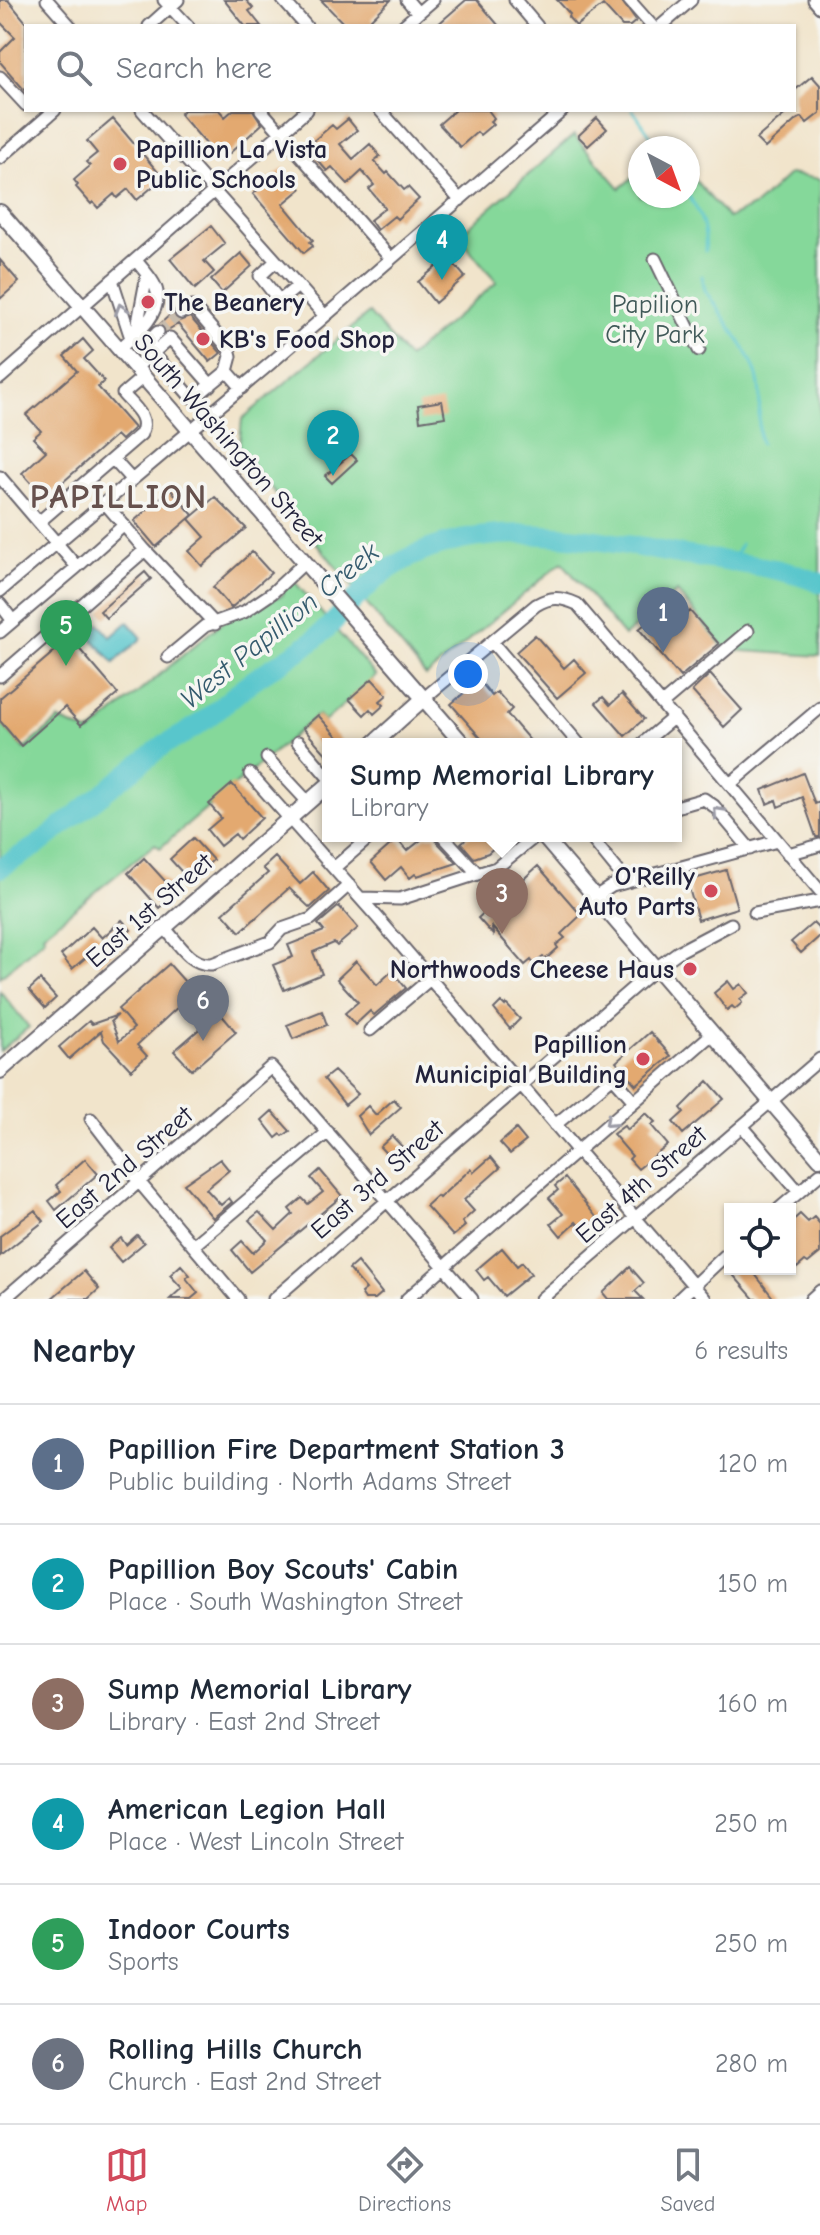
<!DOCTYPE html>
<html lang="en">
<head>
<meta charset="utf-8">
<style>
	:root { --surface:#fff; --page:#f6f6f7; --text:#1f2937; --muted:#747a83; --line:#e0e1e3; --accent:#d1495b }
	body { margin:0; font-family:"Comic Neue",sans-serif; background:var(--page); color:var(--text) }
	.controls { position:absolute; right:24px; bottom:24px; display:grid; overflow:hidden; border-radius:0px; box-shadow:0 2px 6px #0004 }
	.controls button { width:72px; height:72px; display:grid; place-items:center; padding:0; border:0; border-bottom:2px solid var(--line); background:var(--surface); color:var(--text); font:40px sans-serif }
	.compass { position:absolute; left:628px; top:136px; width:72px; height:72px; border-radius:50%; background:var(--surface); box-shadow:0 2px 6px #0004; rotate:139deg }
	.you { position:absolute; left:468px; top:674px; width:28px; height:28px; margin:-20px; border:6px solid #fff; border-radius:50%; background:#1a73e8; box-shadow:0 0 0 12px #1a73e833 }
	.badge { display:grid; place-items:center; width:52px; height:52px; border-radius:50%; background:var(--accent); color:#fff; font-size:26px; font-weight:700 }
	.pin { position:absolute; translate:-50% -66px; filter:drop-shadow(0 2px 4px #0008) }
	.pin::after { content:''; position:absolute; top:42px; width:28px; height:24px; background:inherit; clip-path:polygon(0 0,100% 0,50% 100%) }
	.popup { position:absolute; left:322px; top:738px; width:360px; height:104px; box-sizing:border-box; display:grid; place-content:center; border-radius:0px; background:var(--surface); filter:drop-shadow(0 2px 6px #0005); font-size:26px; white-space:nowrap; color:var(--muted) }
	.popup b { font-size:30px; color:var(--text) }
	.popup::after { content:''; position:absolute; left:50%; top:100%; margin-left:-16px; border:16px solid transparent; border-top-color:var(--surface) }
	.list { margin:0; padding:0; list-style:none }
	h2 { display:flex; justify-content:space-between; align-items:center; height:104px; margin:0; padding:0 32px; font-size:34px }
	h2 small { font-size:26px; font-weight:400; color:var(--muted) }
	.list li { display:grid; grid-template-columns:52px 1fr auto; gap:24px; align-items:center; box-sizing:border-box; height:120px; padding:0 32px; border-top:2px solid var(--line) }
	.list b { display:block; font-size:30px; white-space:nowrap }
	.list p { margin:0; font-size:26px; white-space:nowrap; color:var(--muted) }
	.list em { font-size:26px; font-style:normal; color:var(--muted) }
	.icon { flex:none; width:44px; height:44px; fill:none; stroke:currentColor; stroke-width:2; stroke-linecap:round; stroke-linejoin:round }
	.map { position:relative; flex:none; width:820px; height:1299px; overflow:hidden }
	.search { position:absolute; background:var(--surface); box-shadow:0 2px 6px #0004; left:24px; right:24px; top:24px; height:88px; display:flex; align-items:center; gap:20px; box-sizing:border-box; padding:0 28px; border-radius:0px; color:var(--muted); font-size:30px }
	.sheet { height:824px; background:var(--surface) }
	nav { display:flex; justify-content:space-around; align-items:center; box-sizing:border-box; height:112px; border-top:2px solid var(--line); background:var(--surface); font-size:22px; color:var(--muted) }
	nav a { display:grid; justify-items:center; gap:4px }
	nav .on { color:var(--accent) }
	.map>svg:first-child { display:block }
</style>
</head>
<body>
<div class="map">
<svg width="820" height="1299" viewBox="0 0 820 1299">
	<rect width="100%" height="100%" fill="#f6f6f2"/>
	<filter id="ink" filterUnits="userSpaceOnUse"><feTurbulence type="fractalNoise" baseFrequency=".0125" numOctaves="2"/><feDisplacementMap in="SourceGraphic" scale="16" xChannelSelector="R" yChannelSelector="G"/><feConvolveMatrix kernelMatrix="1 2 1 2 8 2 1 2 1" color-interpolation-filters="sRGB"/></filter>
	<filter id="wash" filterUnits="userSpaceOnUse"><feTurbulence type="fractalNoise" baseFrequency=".006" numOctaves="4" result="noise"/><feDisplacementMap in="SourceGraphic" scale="32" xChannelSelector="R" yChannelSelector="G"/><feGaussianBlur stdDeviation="1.8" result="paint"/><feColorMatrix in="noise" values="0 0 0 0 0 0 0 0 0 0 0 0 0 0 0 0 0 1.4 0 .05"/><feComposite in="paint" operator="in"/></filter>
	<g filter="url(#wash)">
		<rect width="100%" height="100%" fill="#f1e4cb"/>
		<path fill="#85d89a" stroke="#547d6a" stroke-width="2" d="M574,135L620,188L640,171V196H688V172L728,218L756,205L789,174L820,179V656L726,650L677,592L624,636L562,562L426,676L239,449L242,419L369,313L408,358L497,282L458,236Z
			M294,581L376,676L324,722L318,715L160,848L155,844L43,934L45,938L0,977V722L24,749L59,720L90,733L232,614L283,595L284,589Z
			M0,991L29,1027L0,1051Z"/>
		<path fill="#58c6cc" stroke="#3d7484" stroke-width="2" d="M128,622L142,638L114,663L88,634L99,624L111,637Z"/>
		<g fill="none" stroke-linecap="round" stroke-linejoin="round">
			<path stroke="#58c6cc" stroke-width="3" d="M633,110L659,148
				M688,195C700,212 707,229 705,251
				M702,276L705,290C720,314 750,350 757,376C764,398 755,421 761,444
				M732,562L741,544"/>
			<path stroke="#58c6cc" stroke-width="20" d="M0,868L38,845L165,744C196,730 218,709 243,688C268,667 299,655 323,632C345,612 363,587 388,570C477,510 593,540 690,556C733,563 779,566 820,583"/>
		</g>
		<g id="blocks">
			<path fill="#e3a96f" d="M0,0H8L26,22V92L0,62V52L15,37L0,22Z
				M224,0H246L253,8L249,11L261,26H245Z
				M321,0H391L371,19L377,26H346Z
				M466,0H477L499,26H436Z
				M557,0H621L636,21L630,26H622L603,5L576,26L568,17L570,14Z
				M812,76L820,85V113L807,123L802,117L796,120L765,148L756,139L790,110H794V91Z
				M184,110H219L225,117L233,110H253L262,124L221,161L180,114Z
				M455,110H488L494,118L490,121L493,124L480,135L477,132L460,147L439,124Z
				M597,118L607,129L588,146L578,136Z
				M113,119L163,178L137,200L128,189L117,198L114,194L98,208L93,202L91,204L76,187L78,185L74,180L90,166L86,162L97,153L87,141Z
				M348,119L357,130L340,144L353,159L370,144L380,156L374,161L386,174L388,172L404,190L408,187L419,199L397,219L394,216L377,230L370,220L385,208L369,189L374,185L362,171L348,184L332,167L327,171L306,147L332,125L336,129Z
				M284,168L301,189L283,204L313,240L310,242L313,246L304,253L253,194Z
				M211,226L225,244L204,261L214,272L195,289L170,259Z
				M241,253L252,266L222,293L211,280Z
				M448,257L465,277L435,303L418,282Z
				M0,260L19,282L0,299Z
				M173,312L179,321L190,317L221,353L210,362L178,324L166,331L160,324Z
				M83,339L93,351L84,359L104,381L98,387L134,428L121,440L116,435L45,498L22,473L46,451L33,438L41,431L26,415L77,371L64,356Z
				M442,401L445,417L420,421L418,405Z
				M351,454L357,460L332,483L325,476Z
				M170,489L193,515L156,547L134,521Z
				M215,497L246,528L202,566L189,551L205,537L189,519Z
				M252,552L271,573L231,608L213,587Z
				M145,572L151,579L106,618L100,611Z
				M674,600L686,614L690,611L719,644L680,677L639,629Z
				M535,635L564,668L574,659L586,673L557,698L516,652Z
				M70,638L118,694L81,725L65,707L21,746L0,721V698Z
				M710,674L742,710L724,727L692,691Z
				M372,679L387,695L380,701L384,705L374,714L370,709L364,715L349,699Z
				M479,680L492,696L497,692L512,709L507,714L533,744H486L451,704Z
				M622,694L644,719L625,736L596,703L603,697L610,705Z
				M318,715L344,744H328V756L303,728Z
				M803,773L815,804L820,802V837H816L802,797L778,807L776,800L767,804L762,790Z
				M232,784L262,818L239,839L235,834L220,846L207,830L221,818L209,804Z
				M426,836H435L437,842L457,863L417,876L415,874L410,878L401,867L386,880L371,862L397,839L407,851Z
				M469,836H507L488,853L474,858L461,843Z
				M193,838L213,860L190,881L170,859Z
				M275,857L300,884L313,872L329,891L310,908L289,888L240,932L223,913L268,873L263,868Z
				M144,858L176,893L159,908L128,873Z
				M538,866L581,915L561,934L565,938L556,945L558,948L546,959L543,957L534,964L531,960L525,965L491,926L494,936L478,918L486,911L483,908L492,900L490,897L503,885L505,888L514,880L518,884Z
				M726,870L737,908L698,920L687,881Z
				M339,906L358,928L337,946L334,943L313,952L322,974L284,990L273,965L293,957L288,945L324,931L318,924Z
				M122,920L131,930L111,948L114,951L99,964L90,954L72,969L61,955L92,927L102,938Z
				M813,923L820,930V936L801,953L791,942Z
				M356,961L377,985L392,971L406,988L374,1015L370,1011L355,1025L345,1013L358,1002L337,979Z
				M169,964L194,992L137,1045L147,1056L131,1070L104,1041L101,1031L69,1059L59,1047L89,1021L92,1024L118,1015L111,1021L119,1041L134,1028L118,1009Z
				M40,980L56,998L45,1008L29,990Z
				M728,981L734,989L741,984L748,993L740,999L742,1003L735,1009L732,1006L727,1010L714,993Z
				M501,1002L505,1006L506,1004L520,1019L510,1029L494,1009Z
				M322,1011L327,1025L293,1039L287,1025Z
				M219,1012L236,1032L192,1070L174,1051Z
				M650,1032L671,1056L636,1085L616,1062Z
				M334,1071L358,1094L345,1105L324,1079Z
				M708,1081L724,1099L683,1134L673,1122L684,1112L681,1108Z
				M394,1099L401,1107L369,1135L357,1116L368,1106L376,1115Z
				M272,1111L290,1131L283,1136L281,1134L276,1138L262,1120Z
				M646,1113L655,1122L651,1125L668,1145L638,1169L629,1159L632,1156L613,1134L624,1126L627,1130Z
				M516,1129L526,1141L510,1154L500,1143Z
				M392,1136L407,1152L395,1163L380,1147Z
				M491,1157L500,1168L464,1200L474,1211L462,1222L465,1226L453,1236L426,1206L437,1196L439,1198L471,1169L474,1172Z
				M85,1159L98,1174L56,1210L49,1201L61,1191L56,1185Z
				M220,1159L229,1170L206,1189L221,1205L229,1198L232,1202L213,1218L184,1184Z
				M320,1170L342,1196L250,1272L232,1250L242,1241L253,1253L267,1240L249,1220L259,1212L276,1230L293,1214L289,1209L302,1198L308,1204L323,1192L311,1178Z
				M565,1178L597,1218L583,1230L576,1222L561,1236L551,1224L563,1214L549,1198L558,1190L555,1186Z
				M35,1210L44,1221L0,1256V1236Z
				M800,1214L808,1222L814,1217L820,1224V1253L808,1263L805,1261L797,1268L790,1260V1223Z
				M137,1235L144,1243L121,1262L109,1248L121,1238L126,1245Z
				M502,1248L517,1266L522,1262L531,1274L504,1296L488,1277L484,1280L476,1270Z
				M357,1262L382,1293L375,1299H365L361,1293L366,1289L349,1269Z
				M181,1265L190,1275L186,1278L198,1293L191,1299H170L182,1288L170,1275Z
				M630,1267L644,1283L635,1291L643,1299H608L603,1293Z
				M728,1269H751L774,1299H754Z
				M84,1271L99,1289L88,1299H51Z"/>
		</g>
	</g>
	<g filter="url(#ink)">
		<use href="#blocks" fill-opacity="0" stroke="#6a666d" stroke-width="2"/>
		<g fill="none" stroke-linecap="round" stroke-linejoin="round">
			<path stroke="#c8bdae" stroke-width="11" stroke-dasharray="11 5.5" stroke-linecap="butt" d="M158,332L181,313"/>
			<g stroke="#6a666d" stroke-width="15">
				<path id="minor" d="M47,0L70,26
					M164,0L188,26
					M283,0L306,26
					M407,0L418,13
					M515,0L537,26
					M629,0L652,26
					M814,0L820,7
					M149,26L178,0
					M403,26L433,0
					M661,26L691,0
					M0,77L26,105
					M142,110L325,316
					M261,110L391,259
					M380,110L460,200
					M0,158L55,110
					M655,259L699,350
					M276,261L260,276L278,299H282L298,286
					M112,280L131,338
					M181,313L187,308L193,307L229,349L231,356L227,371
					M136,333L147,275
					M119,349C135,335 160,317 157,292C155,281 142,269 136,260
					M135,368L153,353L150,340L158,332
					M0,378L307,110
					M211,385L170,338L153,353L191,397L199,394L227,371L242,388
					M113,459L131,479
					M0,477L77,567L124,525
					M104,502L145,550L215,624
					M39,522L141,434C150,417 133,406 123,394L143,377
					M0,591L272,362L563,110
					M0,604L13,621L77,567
					M0,632L13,621
					M492,642L579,744
					M168,657L205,626L244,612L272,593L304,563
					M0,676L145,550
					M423,699L536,605C551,596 561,597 577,604L820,891
					M662,704L748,631
					M298,742L328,777
					M642,744L674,717
					M267,758L308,802
					M250,774L377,917L705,1299
					M730,784L820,708
					M676,807L704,799L714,806L750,849
					M443,836L478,874
					M594,836L592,839L627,882
					M788,854L820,845
					M334,868L371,836
					M595,897L612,886L777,841
					M361,898L400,899L496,868L536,836
					M755,913L820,901
					M165,928C178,943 191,966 212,964L270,942L282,929L311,919L349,885
					M370,1030L430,979
					M91,1119L140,1183L238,1299
					M555,1125L613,1077L634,1101
					M742,1126L799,1192
					M779,1209L820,1174
					M193,1246L328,1132
					M4,1299L271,1067L472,1299
					M274,1299L656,968L678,952L731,924
					M407,1299L712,1034
					M541,1299L820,1059
					M679,1299L730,1251
					M811,1299L820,1291"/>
			</g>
			<g stroke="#6a666d" stroke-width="18">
				<path id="major" d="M0,212L463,744
					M373,744L423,699
					M543,836L820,1159
					M0,1071L328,785"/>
			</g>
			<use href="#minor" stroke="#fff" stroke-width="11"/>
			<use href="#major" stroke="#fff" stroke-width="14"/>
		</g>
		<defs><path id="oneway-chevron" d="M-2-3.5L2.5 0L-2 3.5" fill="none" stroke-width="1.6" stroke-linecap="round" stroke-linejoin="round" transform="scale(2)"/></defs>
		<g stroke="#9c9ca7">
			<use href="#oneway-chevron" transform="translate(121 309) rotate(-107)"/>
			<use href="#oneway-chevron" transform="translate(718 812) rotate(-133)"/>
			<use href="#oneway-chevron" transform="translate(610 1122) rotate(139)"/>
		</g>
	</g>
	<g fill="#d1495b" stroke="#f6f6f2" stroke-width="3">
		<circle cx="120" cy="164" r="8"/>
		<circle cx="148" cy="302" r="8"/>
		<circle cx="203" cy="339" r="8"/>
		<circle cx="711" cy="891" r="8"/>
		<circle cx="690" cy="969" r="8"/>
		<circle cx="643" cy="1059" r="8"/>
	</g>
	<g text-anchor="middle" stroke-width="7" stroke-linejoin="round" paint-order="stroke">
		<g font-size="26" font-weight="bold" fill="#22223b" stroke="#f6f6f2" text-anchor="start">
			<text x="136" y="158">Papillion La Vista<tspan x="136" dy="30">Public Schools</tspan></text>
			<text x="164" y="311">The Beanery</text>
			<text x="219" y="348">KB's Food Shop</text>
			<text x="695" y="885" text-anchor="end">O'Reilly<tspan x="695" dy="30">Auto Parts</tspan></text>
			<text x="674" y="978" text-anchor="end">Northwoods Cheese Haus</text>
			<text x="627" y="1053" text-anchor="end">Papillion<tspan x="627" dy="30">Municipial Building</tspan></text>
		</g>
		<g font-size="26" fill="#405958" stroke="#f6f6f2">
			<text x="655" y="313">Papilion<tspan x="655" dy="30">City Park</tspan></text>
		</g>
		<g font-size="26" fill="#22223b" stroke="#f6f6f2">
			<text transform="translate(229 440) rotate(49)" y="9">South Washington Street</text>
			<text transform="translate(149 910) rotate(-41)" y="9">East 1st Street</text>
			<text transform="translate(124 1167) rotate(-41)" y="9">East 2nd Street</text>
			<text transform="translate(377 1179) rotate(-41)" y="9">East 3rd Street</text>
			<text transform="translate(641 1184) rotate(-41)" y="9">East 4th Street</text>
		</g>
		<g font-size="28" font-style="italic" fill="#355b6e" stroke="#f6f6f2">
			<text transform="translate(279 625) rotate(-39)" y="10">West Papillion Creek</text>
		</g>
		<g font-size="34" font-weight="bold" letter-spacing="2" fill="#66514d" stroke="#f6f6f2">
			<text x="119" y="508">PAPILLION</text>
		</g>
	</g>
</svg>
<div class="controls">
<button><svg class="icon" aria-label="locate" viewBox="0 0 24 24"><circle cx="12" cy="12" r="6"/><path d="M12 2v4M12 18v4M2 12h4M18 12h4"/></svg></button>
</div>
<svg class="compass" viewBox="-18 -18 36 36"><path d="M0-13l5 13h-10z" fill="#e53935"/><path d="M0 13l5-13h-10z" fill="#747a83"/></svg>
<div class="you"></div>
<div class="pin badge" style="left:663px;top:653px;background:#5c6f8a">1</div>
<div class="pin badge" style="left:333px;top:476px;background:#0f9aa8">2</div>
<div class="pin badge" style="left:502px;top:934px;background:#8d6e63">3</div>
<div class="popup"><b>Sump Memorial Library</b>Library</div>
<div class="pin badge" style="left:442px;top:280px;background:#0f9aa8">4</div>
<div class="pin badge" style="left:66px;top:666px;background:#2e9e5b">5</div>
<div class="pin badge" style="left:203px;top:1041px;background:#6b7280">6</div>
<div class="search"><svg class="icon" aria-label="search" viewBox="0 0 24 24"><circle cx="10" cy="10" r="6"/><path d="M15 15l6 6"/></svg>Search here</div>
</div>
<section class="sheet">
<h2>Nearby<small>6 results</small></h2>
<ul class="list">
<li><span class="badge" style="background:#5c6f8a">1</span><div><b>Papillion Fire Department Station 3</b><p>Public building · North Adams Street</p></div><em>120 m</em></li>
<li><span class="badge" style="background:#0f9aa8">2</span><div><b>Papillion Boy Scouts' Cabin</b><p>Place · South Washington Street</p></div><em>150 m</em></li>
<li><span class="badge" style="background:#8d6e63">3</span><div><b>Sump Memorial Library</b><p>Library · East 2nd Street</p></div><em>160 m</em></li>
<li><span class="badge" style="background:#0f9aa8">4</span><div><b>American Legion Hall</b><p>Place · West Lincoln Street</p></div><em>250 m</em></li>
<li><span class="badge" style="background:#2e9e5b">5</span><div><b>Indoor Courts</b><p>Sports</p></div><em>250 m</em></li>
<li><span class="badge" style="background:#6b7280">6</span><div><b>Rolling Hills Church</b><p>Church · East 2nd Street</p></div><em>280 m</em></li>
</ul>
</section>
<nav>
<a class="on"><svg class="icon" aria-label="map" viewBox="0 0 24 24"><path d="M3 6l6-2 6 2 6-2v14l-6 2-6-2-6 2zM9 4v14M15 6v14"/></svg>Map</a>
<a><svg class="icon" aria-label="directions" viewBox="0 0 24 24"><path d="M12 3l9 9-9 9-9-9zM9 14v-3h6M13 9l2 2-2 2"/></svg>Directions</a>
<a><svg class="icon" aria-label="saved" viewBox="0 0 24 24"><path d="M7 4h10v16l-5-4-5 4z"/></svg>Saved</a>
</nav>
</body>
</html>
